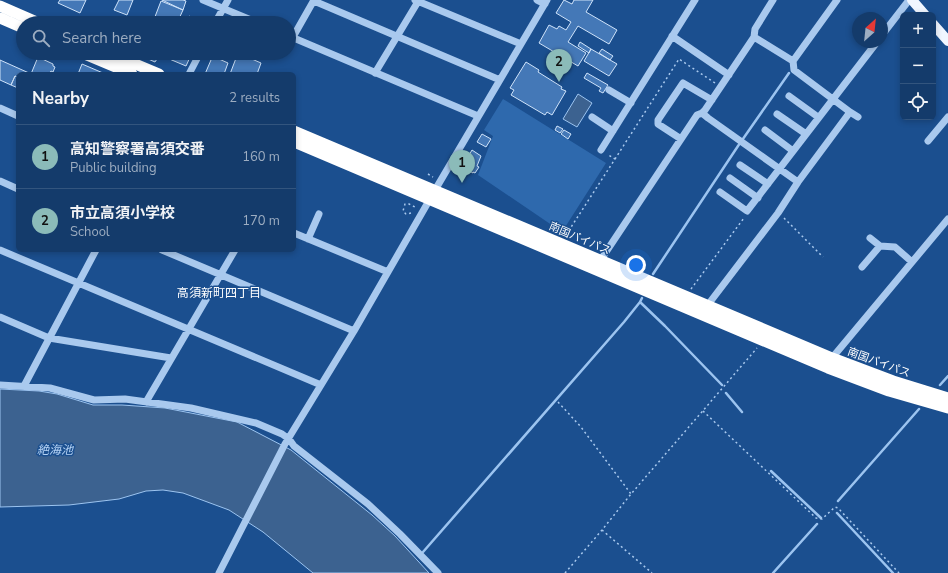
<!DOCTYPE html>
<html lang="en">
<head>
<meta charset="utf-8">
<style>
	:root { --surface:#143b6b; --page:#214673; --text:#f1f3f6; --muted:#9dadc1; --line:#33557e; --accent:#8bbbb9 }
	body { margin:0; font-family:"Nunito Sans","Noto Sans JP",sans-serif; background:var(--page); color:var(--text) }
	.controls { position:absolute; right:12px; top:12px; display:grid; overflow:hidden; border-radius:6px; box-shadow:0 2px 6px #0003 }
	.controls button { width:36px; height:36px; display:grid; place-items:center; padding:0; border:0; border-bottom:1px solid var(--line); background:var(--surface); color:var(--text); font:20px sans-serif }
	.compass { position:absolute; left:852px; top:12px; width:36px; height:36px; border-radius:50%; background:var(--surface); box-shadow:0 2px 6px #0003; rotate:27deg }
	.you { position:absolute; left:636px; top:265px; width:14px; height:14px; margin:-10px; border:3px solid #fff; border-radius:50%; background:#1a73e8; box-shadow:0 0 0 6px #1a73e833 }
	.badge { display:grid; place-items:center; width:26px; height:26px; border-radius:50%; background:var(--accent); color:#111; font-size:13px; font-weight:700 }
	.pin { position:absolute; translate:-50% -33px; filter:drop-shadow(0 1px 2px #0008) }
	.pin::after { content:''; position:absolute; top:21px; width:14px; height:12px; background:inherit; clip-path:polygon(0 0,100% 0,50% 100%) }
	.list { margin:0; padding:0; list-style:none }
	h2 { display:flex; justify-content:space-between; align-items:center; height:52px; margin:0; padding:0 16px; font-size:17px }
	h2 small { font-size:13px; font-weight:400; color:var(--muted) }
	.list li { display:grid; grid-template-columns:26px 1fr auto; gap:12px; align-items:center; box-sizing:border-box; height:64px; padding:0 16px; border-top:1px solid var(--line) }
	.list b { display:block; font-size:15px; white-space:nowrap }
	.list p { margin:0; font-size:13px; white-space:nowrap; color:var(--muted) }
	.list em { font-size:13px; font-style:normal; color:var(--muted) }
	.icon { flex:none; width:22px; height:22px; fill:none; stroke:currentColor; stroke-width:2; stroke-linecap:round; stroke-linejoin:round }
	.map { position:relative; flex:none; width:948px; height:573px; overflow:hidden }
	.search { position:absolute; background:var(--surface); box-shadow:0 2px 6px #0003; left:16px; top:16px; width:280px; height:44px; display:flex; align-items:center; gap:10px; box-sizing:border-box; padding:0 14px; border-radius:22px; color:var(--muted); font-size:15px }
	.panel { position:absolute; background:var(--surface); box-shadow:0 2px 6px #0003; left:16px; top:72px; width:280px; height:180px; border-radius:6px }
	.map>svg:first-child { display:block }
</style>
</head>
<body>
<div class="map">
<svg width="948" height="573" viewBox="0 0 948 573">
	<rect width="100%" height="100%" fill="#1b4f8f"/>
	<path fill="#2e69ad" d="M503,99L606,163L562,232L478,175L493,136L484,130Z"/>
	<path fill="#3c6290" stroke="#9cc4f0" d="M578,94L592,103L577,127L563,119Z
		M0,389L39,391L57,394L93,405H122L165,408L237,422L291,450L372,515L395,536L429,573H313L263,532L229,510L183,493L163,490L146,491L119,499L69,505L0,507Z"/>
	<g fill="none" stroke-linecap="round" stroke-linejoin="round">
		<path stroke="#9cc4f0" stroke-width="2.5" d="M653,274L738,146L789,73
			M640,302L665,326L722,385
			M940,385L948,376
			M726,393L742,412
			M771,471L821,518
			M838,501L919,409
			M837,513L893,573
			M423,552L624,322L640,302L642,298
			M773,573L817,524"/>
	</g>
	<path fill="#4478b7" stroke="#cfe3fa" d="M60,0H86L80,13L58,3Z
		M119,0H133L127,15L114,10Z
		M162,0H183L186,1L183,10Z
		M564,0L572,4L574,0H593L586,12L617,30L609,44L578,26L568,42L586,53L578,66L539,43L549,25L557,29L559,26L566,30L571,22L556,13Z
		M161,1L183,10L177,23L153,22Z
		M189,16L195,19L193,23H186Z
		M125,17L140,23H123Z
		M580,42L591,49L589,53L578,46Z
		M591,49L617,64L609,76L584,61Z
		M602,49L613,56L610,60L599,53Z
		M140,53H161L155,62L139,55Z
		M169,53H192L186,66L167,58Z
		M238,53L261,63L257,74H230Z
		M210,55L228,63L224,74H205L211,60L209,59Z
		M38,57L53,64V66L55,67L53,72L51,71L49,74H31Z
		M0,60L29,73V74H18V77L15,76L11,85L0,80Z
		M526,62L539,70L538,72L562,87L561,89L566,91L552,115L547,112L545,115L511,95L514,90L510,88Z
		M82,64L103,73L102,74H78Z
		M587,73L608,85L603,93L599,91L601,88L584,78Z
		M15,76L18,78V88L11,85Z
		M557,126L563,129L560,133L555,130Z
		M564,130L571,134L568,139L561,134Z
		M482,134L491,139L486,147L477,142Z
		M472,150L481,156L477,166L479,167L475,173L473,172V173L462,167Z"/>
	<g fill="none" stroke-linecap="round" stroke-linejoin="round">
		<path stroke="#a9c9ee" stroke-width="1.5" stroke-dasharray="2 3" stroke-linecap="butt" d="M615,159L679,59L715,83
			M428,174L433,177
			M411,213L406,214L403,211L405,204H409L417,208
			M784,218L823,257
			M566,235L615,159L607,154
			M691,289L744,218
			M558,402L581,427L631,494
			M703,411L816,518L822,519L835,507L838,508L899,573
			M602,530L652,573
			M565,573L602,530L631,494L757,348"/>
		<path stroke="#a9c9ee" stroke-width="7" d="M203,0L258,23
			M415,0L521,44
			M537,0L545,4
			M314,1L500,80
			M215,23L228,0
			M882,35L909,0
			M289,36L478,116
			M672,36L729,75
			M293,37L314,0
			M793,61L837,0
			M375,73L419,0
			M189,74L200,53
			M609,90L631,103
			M789,96L818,117
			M0,108L18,116
			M850,112L858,117
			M702,113L708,118L798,182
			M777,114L806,134
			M592,117L613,131
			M765,130L793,151
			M681,139L658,124V120L683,83L712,100
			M928,141L948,117
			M601,150L695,0
			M740,165L768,184
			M730,178L758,198
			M0,181L18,189
			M720,192L747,211L877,42
			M294,233L388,272
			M870,238L880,246
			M308,239L319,214
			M0,250L321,385
			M162,250L354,331
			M600,261L697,115L702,113L705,110L754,37L755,29L773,0
			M862,267L880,246L895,247L912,262
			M707,306L778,213L798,182L850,112L794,70L793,61L754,37
			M0,317L49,338L171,358
			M832,358L948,219
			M0,385L50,388L94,400L125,399L191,408L256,423L282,434L289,439L294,446L368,504L400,534L438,573
			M24,386L96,250
			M146,402L235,250
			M219,573L285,444L354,331L438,185L547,0"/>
		<path stroke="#f0f6ff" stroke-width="10" d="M912,0L925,15
			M933,24L948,41"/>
		<path stroke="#fff" stroke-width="11" d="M0,6L39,23
			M0,18L23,28
			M82,53L132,74
			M109,53L159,74
			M294,131L832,358L893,381L948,398
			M294,142L828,368L889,391L948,408"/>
	</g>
	<g text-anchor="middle" stroke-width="3" stroke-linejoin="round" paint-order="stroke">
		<g font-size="11" fill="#fff" stroke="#1b4f8f">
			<text transform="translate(580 238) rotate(23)" y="4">南国バイパス</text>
			<text transform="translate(879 362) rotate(20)" y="4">南国バイパス</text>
		</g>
		<g font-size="12" fill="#fff" stroke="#1b4f8f">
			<text x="219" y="297">高須新町四丁目</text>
		</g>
		<g font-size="12" font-style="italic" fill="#b5d3f5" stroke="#1b4f8f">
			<text x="55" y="454">絶海池</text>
		</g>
	</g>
</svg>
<div class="controls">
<button>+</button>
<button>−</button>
<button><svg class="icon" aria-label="locate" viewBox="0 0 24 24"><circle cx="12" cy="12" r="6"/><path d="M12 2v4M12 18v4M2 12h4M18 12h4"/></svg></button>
</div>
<svg class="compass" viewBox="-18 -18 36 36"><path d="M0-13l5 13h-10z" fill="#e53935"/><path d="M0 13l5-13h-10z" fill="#9dadc1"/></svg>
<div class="you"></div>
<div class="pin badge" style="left:462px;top:183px">1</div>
<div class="pin badge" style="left:559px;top:82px">2</div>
<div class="search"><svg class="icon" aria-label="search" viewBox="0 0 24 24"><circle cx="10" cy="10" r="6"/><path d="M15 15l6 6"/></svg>Search here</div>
<section class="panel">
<h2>Nearby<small>2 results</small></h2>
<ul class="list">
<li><span class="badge">1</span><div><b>高知警察署高須交番</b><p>Public building</p></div><em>160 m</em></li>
<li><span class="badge">2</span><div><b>市立高須小学校</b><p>School</p></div><em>170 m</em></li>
</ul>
</section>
</div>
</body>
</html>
